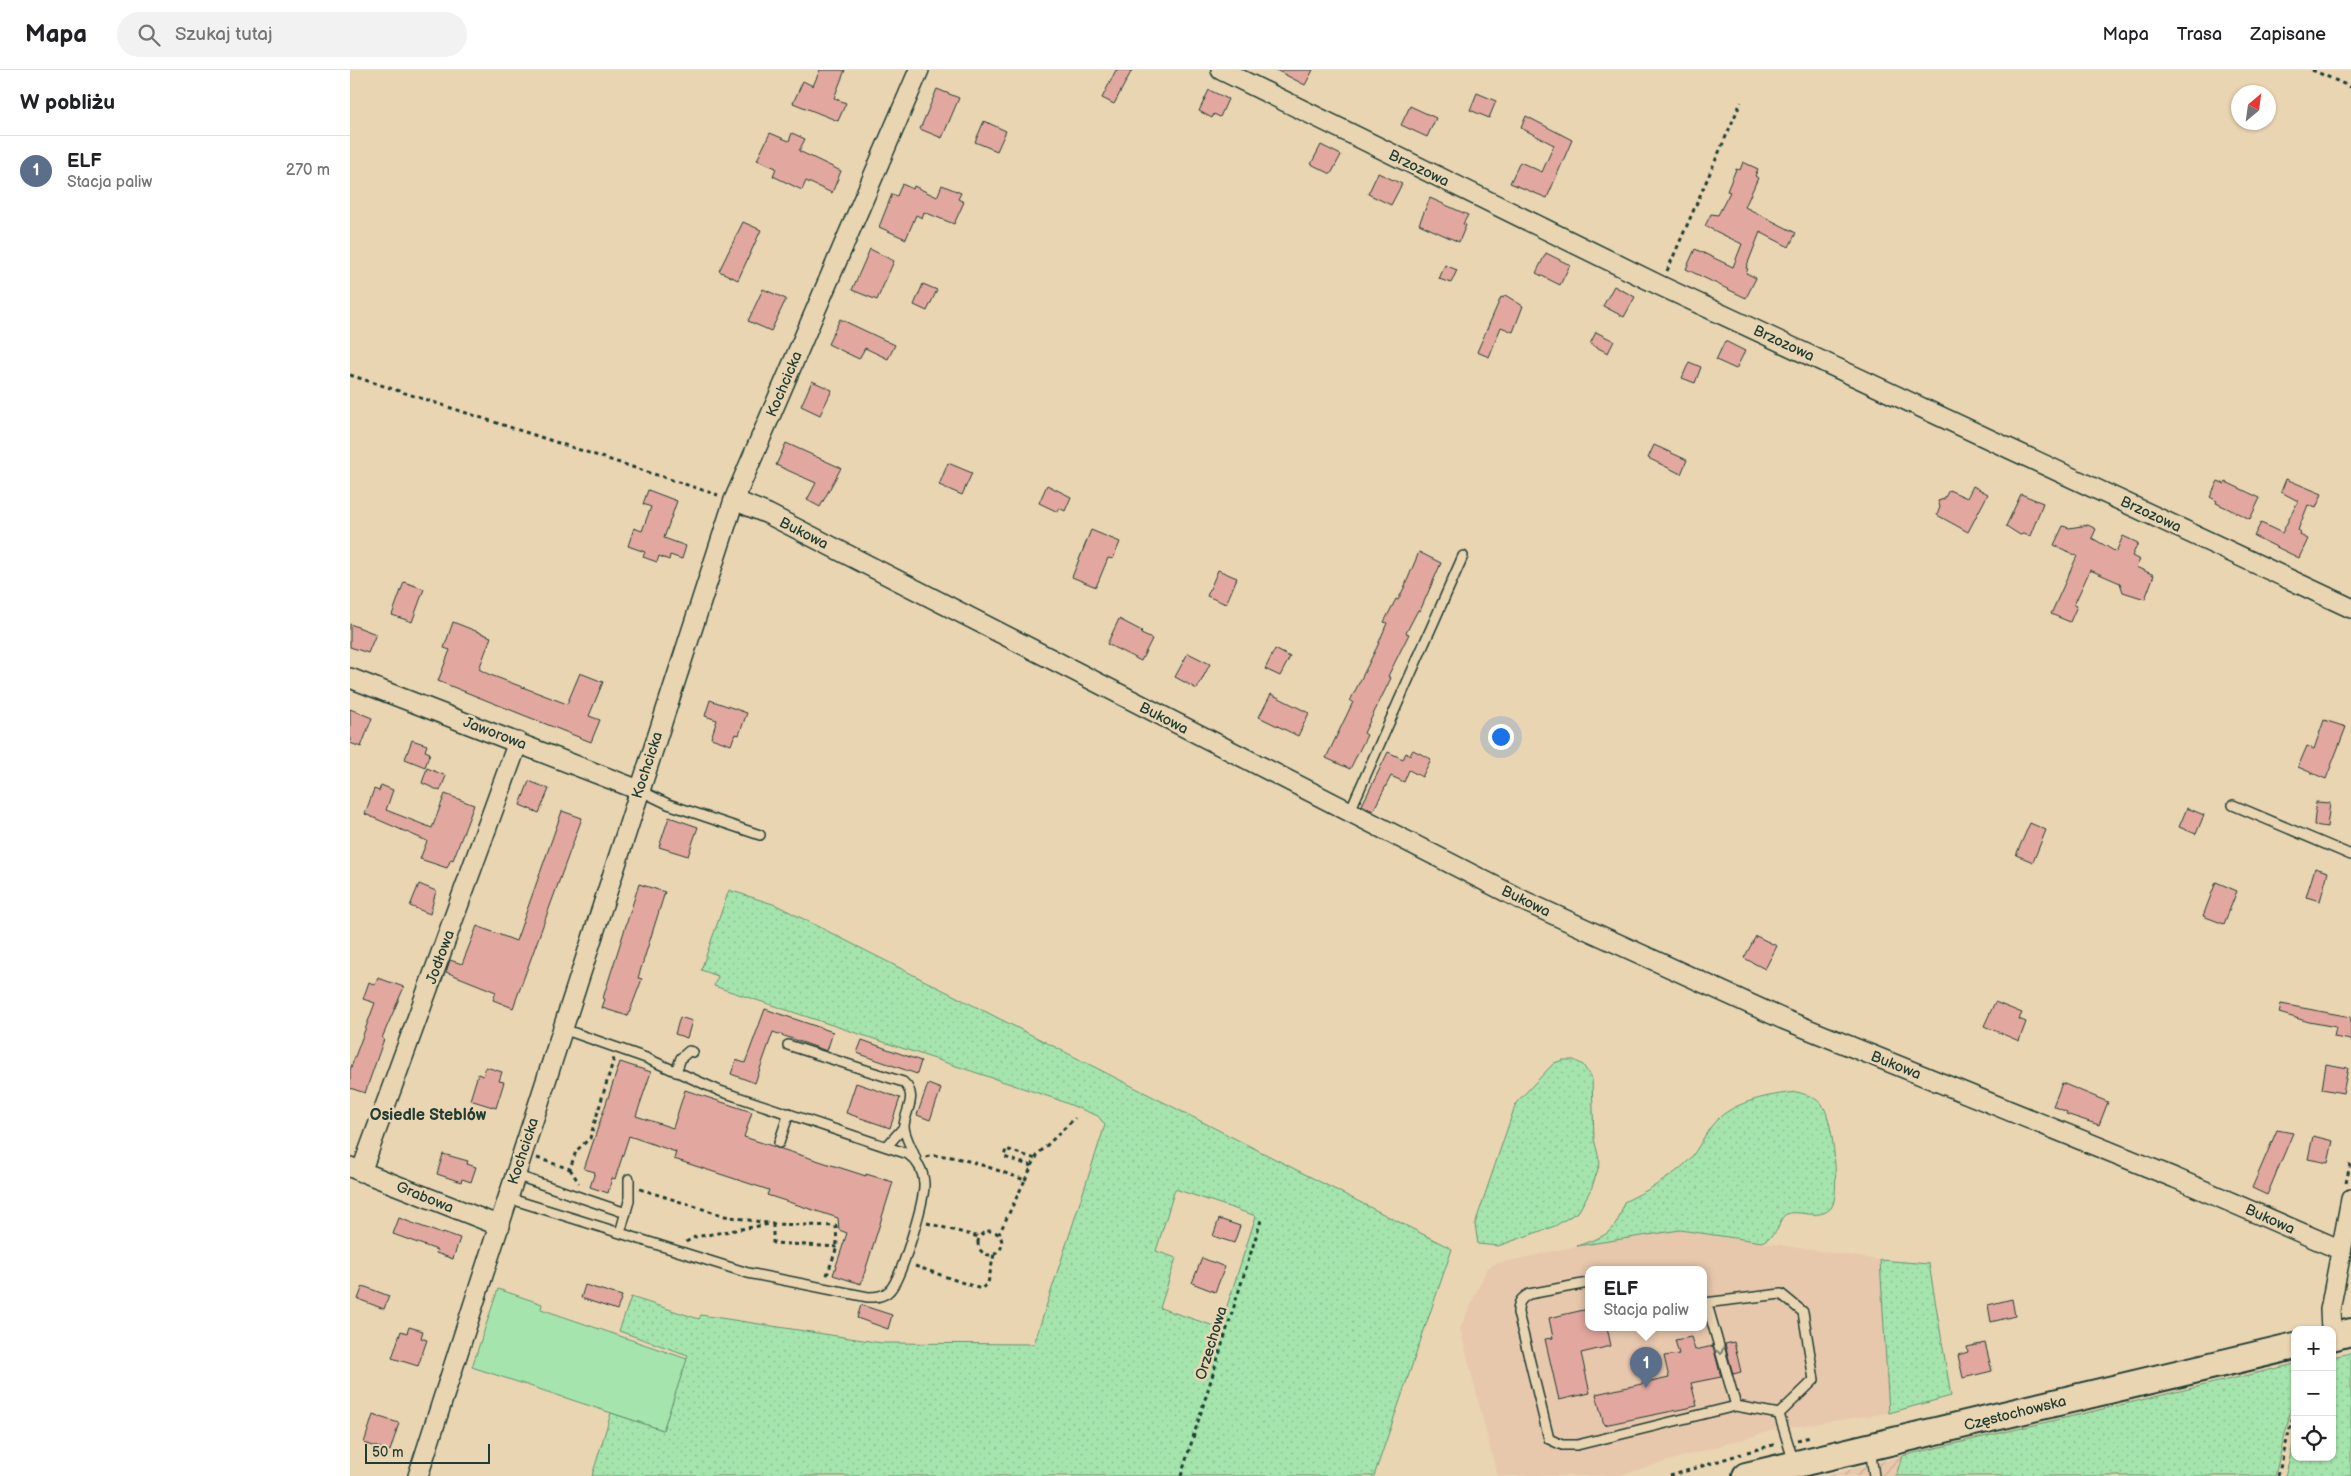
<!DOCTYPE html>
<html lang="pl">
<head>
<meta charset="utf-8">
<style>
	:root { --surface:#fff; --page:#f2f2f2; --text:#202124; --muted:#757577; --line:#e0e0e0; --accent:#d1495b }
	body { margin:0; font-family:"Balsamiq Sans",sans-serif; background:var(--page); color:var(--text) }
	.controls { position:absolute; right:15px; bottom:15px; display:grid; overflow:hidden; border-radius:10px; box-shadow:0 1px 4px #0004 }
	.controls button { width:45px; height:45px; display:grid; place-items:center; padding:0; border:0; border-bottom:1px solid var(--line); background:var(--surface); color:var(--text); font:25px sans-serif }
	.compass { position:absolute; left:1881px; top:15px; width:45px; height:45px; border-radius:50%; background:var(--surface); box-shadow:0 1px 4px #0004; rotate:29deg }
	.scale { position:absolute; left:15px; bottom:12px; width:125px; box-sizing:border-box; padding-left:5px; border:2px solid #1f3d34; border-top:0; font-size:14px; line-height:18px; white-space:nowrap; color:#1f3d34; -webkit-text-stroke:4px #ead5b3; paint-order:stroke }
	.you { position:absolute; left:1150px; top:666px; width:18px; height:18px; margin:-12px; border:4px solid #fff; border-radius:50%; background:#1a73e8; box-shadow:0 0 0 8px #1a73e833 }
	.badge { display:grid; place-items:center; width:32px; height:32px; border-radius:50%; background:var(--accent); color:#fff; font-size:16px; font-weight:700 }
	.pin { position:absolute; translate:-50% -41px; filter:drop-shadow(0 1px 2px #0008) }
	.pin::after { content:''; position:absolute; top:26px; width:18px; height:15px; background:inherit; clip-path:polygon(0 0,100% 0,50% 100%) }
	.popup { position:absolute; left:1235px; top:1196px; width:122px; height:65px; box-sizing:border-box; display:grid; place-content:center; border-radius:10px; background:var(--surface); filter:drop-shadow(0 1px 4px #0005); font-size:16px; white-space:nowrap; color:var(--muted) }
	.popup b { font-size:19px; color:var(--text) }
	.popup::after { content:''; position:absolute; left:50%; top:100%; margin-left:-10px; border:10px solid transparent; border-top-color:var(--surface) }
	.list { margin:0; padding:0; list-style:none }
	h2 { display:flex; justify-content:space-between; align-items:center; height:65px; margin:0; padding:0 20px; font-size:21px }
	h2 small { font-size:16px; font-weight:400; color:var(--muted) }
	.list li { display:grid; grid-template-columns:32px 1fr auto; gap:15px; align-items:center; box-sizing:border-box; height:70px; padding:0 20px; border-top:1px solid var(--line) }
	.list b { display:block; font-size:19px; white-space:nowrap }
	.list p { margin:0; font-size:16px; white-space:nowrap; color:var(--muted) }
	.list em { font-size:16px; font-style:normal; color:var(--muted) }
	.icon { flex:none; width:28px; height:28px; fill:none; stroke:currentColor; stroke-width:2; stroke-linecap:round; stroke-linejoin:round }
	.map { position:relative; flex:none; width:2001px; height:1406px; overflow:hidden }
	header { display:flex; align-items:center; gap:30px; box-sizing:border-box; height:70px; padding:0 25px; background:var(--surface); border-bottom:1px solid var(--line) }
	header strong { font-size:24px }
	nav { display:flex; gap:28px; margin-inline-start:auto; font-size:18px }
	.search { width:350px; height:45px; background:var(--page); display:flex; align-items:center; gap:12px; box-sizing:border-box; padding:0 18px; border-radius:28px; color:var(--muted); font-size:19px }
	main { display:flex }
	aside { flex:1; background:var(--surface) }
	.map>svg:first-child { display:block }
</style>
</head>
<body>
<header>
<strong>Mapa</strong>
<div class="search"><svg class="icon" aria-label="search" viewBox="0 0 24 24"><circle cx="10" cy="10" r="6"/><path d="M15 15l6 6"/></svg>Szukaj tutaj</div>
<nav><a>Mapa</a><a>Trasa</a><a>Zapisane</a></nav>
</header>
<main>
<aside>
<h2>W pobliżu<small></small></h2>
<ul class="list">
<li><span class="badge" style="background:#5c6f8a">1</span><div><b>ELF</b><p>Stacja paliw</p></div><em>270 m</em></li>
</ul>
</aside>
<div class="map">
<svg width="2001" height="1406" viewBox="0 0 2001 1406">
	<defs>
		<pattern id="industrial-furrows" width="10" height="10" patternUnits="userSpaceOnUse" patternTransform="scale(1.25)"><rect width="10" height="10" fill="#e8c8ad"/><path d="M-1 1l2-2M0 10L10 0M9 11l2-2" fill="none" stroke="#c7ad95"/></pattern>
		<pattern id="green-dots" width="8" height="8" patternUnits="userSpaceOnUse" patternTransform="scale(1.25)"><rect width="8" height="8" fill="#a5e5ad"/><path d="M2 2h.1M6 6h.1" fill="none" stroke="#8ec595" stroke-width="1.8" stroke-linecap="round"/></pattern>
	</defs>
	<rect width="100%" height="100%" fill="#ead5b3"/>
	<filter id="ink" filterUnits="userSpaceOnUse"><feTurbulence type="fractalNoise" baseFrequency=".02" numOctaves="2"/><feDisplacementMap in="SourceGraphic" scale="10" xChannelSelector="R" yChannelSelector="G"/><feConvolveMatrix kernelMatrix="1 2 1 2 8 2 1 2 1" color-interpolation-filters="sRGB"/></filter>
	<g filter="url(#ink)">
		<path fill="#e8c8ad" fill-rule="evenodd" d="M1330,1160L1530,1190L1539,1343L1428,1359L1267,1406H1147L1110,1258L1137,1198L1144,1194L1227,1176ZM1238,1199H1354V1257H1238Z"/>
		<path fill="url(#industrial-furrows)" d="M1552,1386L1546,1406H1476Z"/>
		<path fill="url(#green-dots)" stroke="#629170" fill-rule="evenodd" d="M379,820L426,835L1102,1179L1024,1406H242L261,1343L313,1360L338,1285L269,1261L281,1227L349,1249L351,1245L532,1273L684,1274L755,1055L748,1046L706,1029L364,916L368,906L351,900ZM825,1119L906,1146L870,1258L810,1238L826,1188L806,1181Z
			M1213,990H1224L1233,995L1242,1009L1244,1069L1250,1093L1242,1117L1229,1141L1205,1156L1148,1176L1128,1174L1125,1154L1166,1033L1204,993Z
			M1447,1022C1457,1025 1466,1027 1473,1036C1483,1049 1491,1127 1481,1138C1469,1150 1454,1141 1440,1143C1430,1145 1431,1153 1427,1160C1423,1166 1417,1169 1412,1172L1330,1160L1227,1176C1257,1165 1266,1164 1274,1132C1296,1121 1318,1110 1336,1093C1346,1084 1352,1069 1360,1058C1378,1032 1417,1025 1447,1022Z
			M1530,1190L1579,1194L1601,1326L1539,1343Z
			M2001,1283V1406H1935L1945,1368V1387H1982V1287Z
			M1945,1294V1322L1925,1406H1546L1552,1386Z"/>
		<path fill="#a5e5ad" stroke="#629170" d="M148,1219L192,1234L191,1239L337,1289L313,1360L122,1297Z"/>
		<path fill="#e2a89f" stroke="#1f3d34" d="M470,0H495L484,28L496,33L488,51L443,33L453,11L463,16Z
			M766,0H782L764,34L752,28Z
			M926,0H963L955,15Z
			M587,19L609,28L592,68L570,59Z
			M859,20L878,29L870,47L864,44L862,48L849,41Z
			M1127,23L1146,31L1139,48L1120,40Z
			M1060,36L1086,48L1077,67L1051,55Z
			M1176,46L1222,70L1197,128L1160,113L1170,92L1192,102L1204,75L1171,58Z
			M634,51L656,61L647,81L625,72Z
			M420,63L439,71L442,63L455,69L449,81L491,101L482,123L456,111L452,120L423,106L426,98L407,90Z
			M971,75L991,85L981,104L961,94Z
			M1393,92L1408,99L1405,106L1408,108L1395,137L1446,163L1439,177L1410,162L1396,198L1398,199L1396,203L1406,208L1396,228L1336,199L1345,179L1383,197L1392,174L1355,156L1361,144L1368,145L1380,122L1377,121L1386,99L1390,100Z
			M1028,103L1052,114L1041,135L1018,124Z
			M552,114L563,119L564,116L587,127L592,115L611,123L608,129L614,132L604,154L574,142L572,148L566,145L556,169L529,157L542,124L547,126Z
			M1080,128L1118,145L1113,154L1116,155L1109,172L1069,154Z
			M393,152L411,160L388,210L369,201Z
			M520,179L544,191L527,230L502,220Z
			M1196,183L1220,195L1210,215L1186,203Z
			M1095,195L1107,200L1101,213L1089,209Z
			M573,214L587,220L577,241L564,235Z
			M1264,216L1285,227L1274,247L1253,236Z
			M413,219L436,229L421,261L398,251Z
			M1155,225L1173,236L1163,262L1151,257L1139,287L1127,282L1151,227L1153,228Z
			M490,249L545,275L538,289L515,278L509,289L478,274Z
			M1246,262L1264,271L1258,283L1240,274Z
			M1375,271L1395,281L1386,299L1366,290Z
			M1339,292L1351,297L1345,313L1332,308Z
			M462,311L482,320L470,345L451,336Z
			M436,373L491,398L470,437L457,430L466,413L426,395Z
			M1304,375L1337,390L1331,404L1298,388Z
			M598,393L622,403L612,425L589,415Z
			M1936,409L1972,424L1966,438L1958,435L1948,460L1951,462L1950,465L1958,469L1949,488L1904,466L1911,453L1932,463L1948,431L1931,422Z
			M1868,411L1875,414L1876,412L1910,428L1900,449L1866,433L1867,431L1860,427Z
			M697,415L721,427L715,441L709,438L708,442L689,433Z
			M1623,416L1638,424L1618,462L1587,445L1590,437L1588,431L1594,429L1599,420L1617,428Z
			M298,420L327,431L314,468L336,476L332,489L320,485L319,490L309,486L307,492L293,487L295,482L278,476L284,458L292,461L301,437L293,434Z
			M1671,424L1693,433L1680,466L1673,464L1670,465L1656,456Z
			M1738,455L1746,459L1742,468L1766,482L1773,466L1788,473L1782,486L1790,490L1786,497L1804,505L1795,529L1773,522L1770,513L1740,500L1724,535L1727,536L1720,552L1701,544L1727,486L1704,475L1713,456L1719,458Z
			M741,460L770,472L763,489L758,488L746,517L722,507Z
			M1069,482L1091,493L1070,541L1068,540L1056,563L1059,564L1038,606L1041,608L1014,663L1017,665L1000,699L976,688L1003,632L1000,631L1027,577L1037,553L1034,552L1046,529L1048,530L1054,518Z
			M868,500L887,508L876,534L857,526Z
			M54,512L74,519L62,552L42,545Z
			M769,549L792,561L791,564L802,569L791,591L757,574Z
			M103,552L141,567L129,599L138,604L217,634L230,603L253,612L239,646L250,650L241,672L88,611L100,580L94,578Z
			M0,554L26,564L18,583L0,577Z
			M925,579L940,587L930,606L915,599Z
			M838,583L860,594L847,619L825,607Z
			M921,624L959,643L948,666L909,647Z
			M360,630L397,643L389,665L385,664L381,675L361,668L367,650L355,646Z
			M0,639L22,648L11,677L0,673Z
			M1974,650L1996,657L1976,709L1948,697L1957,676L1964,679Z
			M62,670L77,675L75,681L80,683L75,697L55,689Z
			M1063,680L1081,689L1072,707L1059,700L1054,712L1041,706L1023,741L1012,735L1038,682L1053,689L1056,683L1060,685Z
			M77,698L96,706L90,721L72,713Z
			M179,711L199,719L189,743L170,735Z
			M31,715L43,720L36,740L82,758L95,724L124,735L103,790L101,789L97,798L70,789L77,771L15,744L24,719L29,721Z
			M1966,732L1980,733L1977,757L1964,755Z
			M1837,738L1854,745L1846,764L1829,757Z
			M212,741L232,748L163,938L143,930L146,922L96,902L100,890L112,894L127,856L166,871Z
			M319,747L348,757L338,786L309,777Z
			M1680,753L1696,760L1683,792L1666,785Z
			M1965,798L1978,802L1970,831L1956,827Z
			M1866,812L1887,821L1874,854L1853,846Z
			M69,814L86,821L80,844L60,836Z
			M289,814L315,822L288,908L292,909L278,946L252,938L255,929L253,928Z
			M1406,866L1427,876L1415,899L1394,888Z
			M28,908L54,917L32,968L34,969L15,1023L0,1018V1000L25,933L13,929L19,912L25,915Z
			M1645,932L1672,943L1669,949L1676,952L1669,971L1634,956Z
			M1931,934L2001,947V970L1984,967L1986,957L1959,952L1929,943Z
			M415,939L483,962L477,981L423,962L405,1013L381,1004L386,990L395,993Z
			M330,947L342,951L337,968L325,964Z
			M512,970L571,991L567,1004L507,983Z
			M270,992L301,1002L286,1046L323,1058L335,1020L402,1042L394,1067L516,1106V1104L543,1112L511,1214L483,1205L497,1163L489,1160L488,1148L417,1125L419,1120L324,1089L326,1082L279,1066L265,1109L262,1108L258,1123L240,1117L245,1102L234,1099Z
			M1976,994L1998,998L1993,1023L1972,1019Z
			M136,997L152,1002L149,1011L154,1012L146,1038L120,1030L128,1004L133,1006Z
			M506,1013L550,1028L540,1058L496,1043Z
			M1712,1013L1758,1032L1749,1055L1716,1044L1717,1042L1703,1036Z
			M578,1014L591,1019L580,1050L567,1045Z
			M1927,1060L1943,1063L1917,1125L1902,1118Z
			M1963,1066L1983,1071L1978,1093L1958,1089Z
			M93,1084L118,1091L117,1094L126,1097L121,1112L112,1109L111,1112L87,1104Z
			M49,1148L92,1164L93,1162L110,1168L103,1189L86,1183L87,1180L43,1164Z
			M869,1149L890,1156L884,1173L863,1166Z
			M852,1188L875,1197L865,1222L842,1213Z
			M235,1215L272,1226L267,1240L231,1228Z
			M13,1216L39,1226L34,1239L8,1229Z
			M1662,1229L1665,1246L1641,1252L1638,1235Z
			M511,1235L542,1245L538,1259L507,1248Z
			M1238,1239V1257H1257L1261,1276L1231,1283L1240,1323L1209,1330L1195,1269L1203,1268L1199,1248Z
			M59,1257L73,1261L71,1268L77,1270L68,1296L42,1288L51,1261L57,1263Z
			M1341,1267L1345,1280L1363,1276L1371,1307L1341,1313L1347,1336L1254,1355L1246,1324L1319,1308L1314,1286L1329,1284L1325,1270Z
			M1384,1272L1391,1302L1383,1304L1375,1274Z
			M1635,1273L1642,1301L1613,1308L1608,1285L1618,1282L1617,1277Z
			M23,1345L49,1353L40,1381L14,1373Z"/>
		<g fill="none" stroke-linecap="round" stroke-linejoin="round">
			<g stroke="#1f3d34" stroke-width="12">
				<path id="service" d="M289,720L318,734L410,765
					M1883,735L2001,785
					M1000,741L1113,486
					M438,975L553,1012C569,1026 555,1040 554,1056C554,1066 563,1080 566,1090
					M326,1002L331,988L339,981L343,982
					M429,1073L439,1043
					M537,1076L554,1057
					M165,1105L276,1143
					M158,1128L398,1203L518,1227C525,1227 533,1227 539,1221C551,1210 575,1130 574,1113C573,1100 568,1091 558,1084L370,1021L296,988L213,959
					M270,1163L279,1131V1109
					M1238,1213L1179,1224C1170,1229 1168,1233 1168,1243L1199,1369L1212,1375H1227L1386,1336L1429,1344
					M1354,1233L1431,1224L1453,1242L1464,1310L1429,1344L1444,1393
					M1357,1234L1386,1336
					M1520,1378L1524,1406"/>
			</g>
			<g stroke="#1f3d34" stroke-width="22">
				<path id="minor" d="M871,0L1311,216L2001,538
					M384,430L418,444L1174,831L1433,949L1825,1108L1991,1180
					M0,608L289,720
					M0,1097L150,1156
					M11,1102L168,672
					M1981,1260L1980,1240L2001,1129
					M68,1406L384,430L569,0"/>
			</g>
			<g stroke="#1f3d34" stroke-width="30">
				<path id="secondary" d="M1982,1267L2001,1262
					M1396,1406L1945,1276"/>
			</g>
			<path stroke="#1f3d34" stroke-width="3" stroke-dasharray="4 4" stroke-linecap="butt" d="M1962,0L2001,17
				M1317,201L1391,32
				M0,305L368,425
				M576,1087C595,1079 654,1103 675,1110L649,1164
				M187,1088L220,1099L226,1081L240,1068L264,988
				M682,1096L654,1087L656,1079L686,1089
				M220,1099L229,1113
				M675,1110L688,1084L725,1048
				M1996,1113L2001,1090
				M290,1119L375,1146L423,1154L486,1156L487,1177L476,1208
				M577,1153L629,1167
				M423,1154V1173L487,1177
				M628 1173a12 12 0 1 1 24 0a12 12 0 1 1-24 0Z
				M336,1172L345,1167L420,1154
				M565,1196L631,1219L638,1213L644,1184
				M1447,1370L1461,1367
				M1397,1382L1427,1374
				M831,1406L912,1147
				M1320,1406L1391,1384
				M1928,1406L1945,1338"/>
			<use href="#service" stroke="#ead5b3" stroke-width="9"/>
			<use href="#minor" stroke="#ead5b3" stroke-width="19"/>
			<use href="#secondary" stroke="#ead5b3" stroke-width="26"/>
		</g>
		<defs><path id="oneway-chevron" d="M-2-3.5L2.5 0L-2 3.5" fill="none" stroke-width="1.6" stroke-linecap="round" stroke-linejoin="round" transform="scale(1.25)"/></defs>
		<use stroke="#7a816d" href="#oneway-chevron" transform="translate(1370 1281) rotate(74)"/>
	</g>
	<g text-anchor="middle" stroke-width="5" stroke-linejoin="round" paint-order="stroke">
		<g font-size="15" fill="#1f3d34" stroke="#ead5b3">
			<text transform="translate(1069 98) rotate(26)" y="5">Brzozowa</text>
			<text transform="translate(1434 273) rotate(25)" y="5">Brzozowa</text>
			<text transform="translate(434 314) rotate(-67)" y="5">Kochcicka</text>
			<text transform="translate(1801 444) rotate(25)" y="5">Brzozowa</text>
			<text transform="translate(454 463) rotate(27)" y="5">Bukowa</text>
			<text transform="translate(814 648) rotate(27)" y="5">Bukowa</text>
			<text transform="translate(145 663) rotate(21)" y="5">Jaworowa</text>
			<text transform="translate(297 695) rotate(-72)" y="5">Kochcicka</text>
			<text transform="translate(1176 831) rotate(26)" y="5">Bukowa</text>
			<text transform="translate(90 887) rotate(-70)" y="5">Jodłowa</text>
			<text transform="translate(1546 995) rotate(22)" y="5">Bukowa</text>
			<text transform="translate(173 1081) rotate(-72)" y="5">Kochcicka</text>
			<text transform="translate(75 1127) rotate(22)" y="5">Grabowa</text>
			<text transform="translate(1920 1149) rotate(24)" y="5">Bukowa</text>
			<text transform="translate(861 1273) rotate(-73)" y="5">Orzechowa</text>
			<text transform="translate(1665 1343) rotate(-14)" y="5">Częstochowska</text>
		</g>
		<g font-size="16" font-weight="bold" fill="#1f3d34" stroke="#ead5b3">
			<text x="78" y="1050">Osiedle Steblów</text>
		</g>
	</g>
</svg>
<div class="controls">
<button>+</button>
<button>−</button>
<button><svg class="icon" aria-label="locate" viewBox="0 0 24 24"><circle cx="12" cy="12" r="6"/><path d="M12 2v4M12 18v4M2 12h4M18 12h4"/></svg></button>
</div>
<svg class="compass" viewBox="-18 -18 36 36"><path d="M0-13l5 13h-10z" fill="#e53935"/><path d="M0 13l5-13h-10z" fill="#757577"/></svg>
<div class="scale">50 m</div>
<div class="you"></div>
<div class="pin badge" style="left:1296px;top:1318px;background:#5c6f8a">1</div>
<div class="popup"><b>ELF</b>Stacja paliw</div>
</div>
</main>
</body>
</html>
